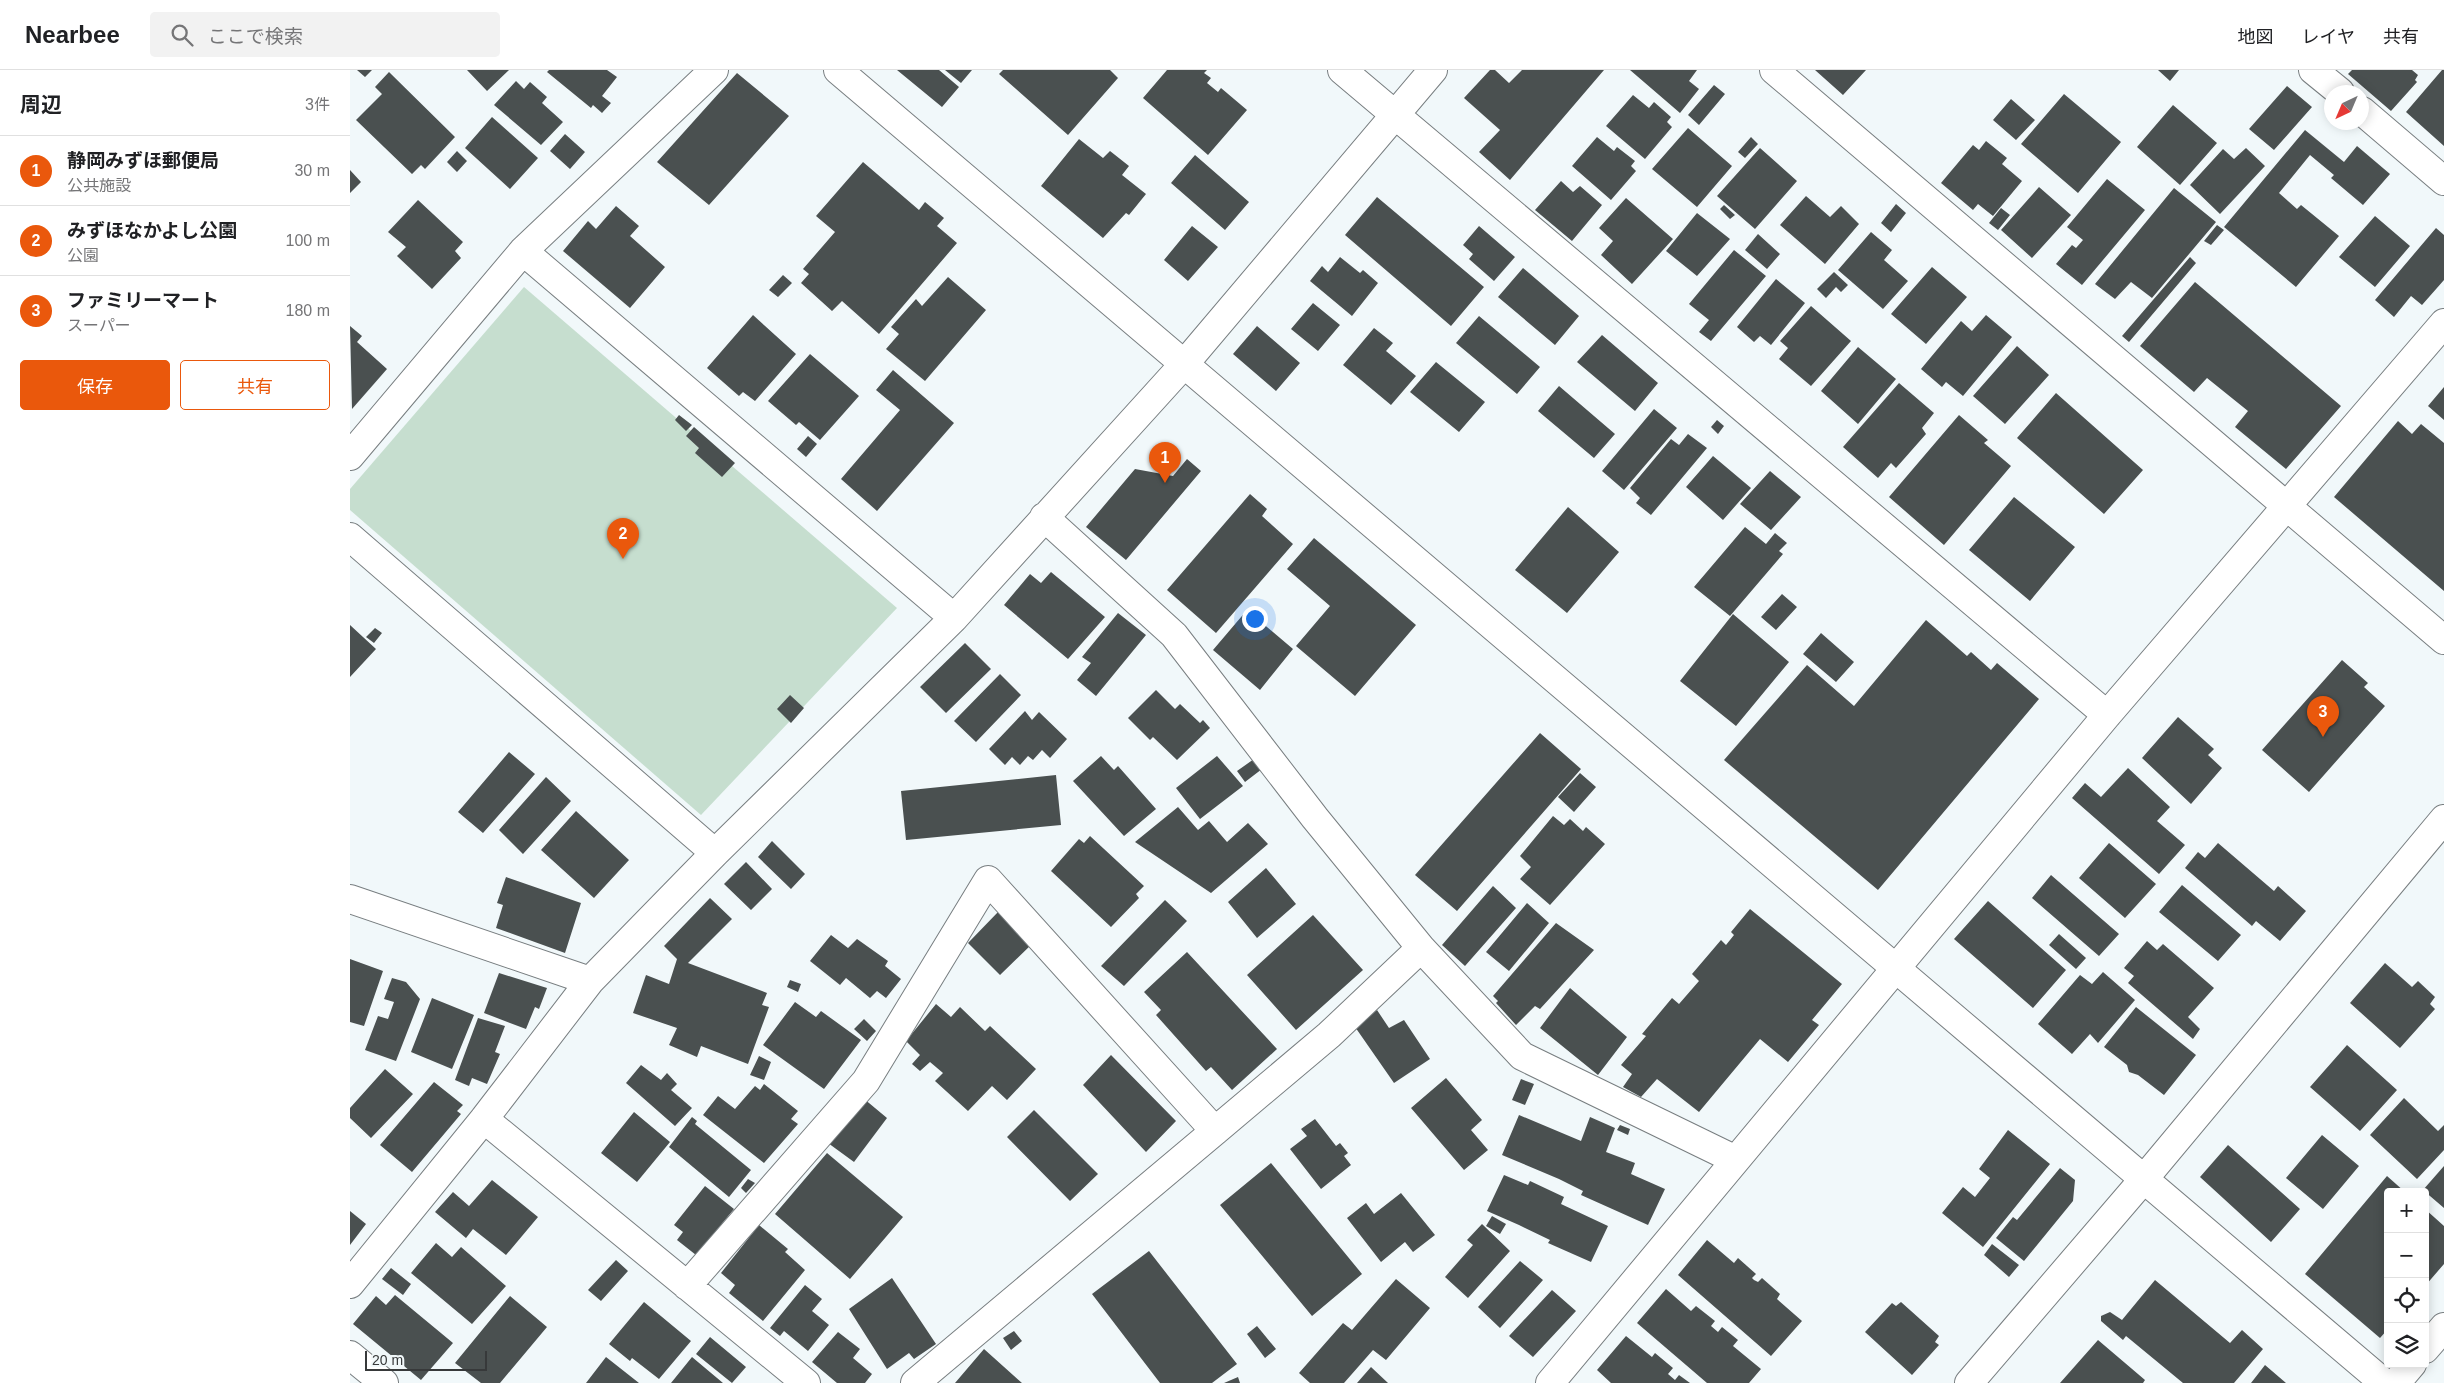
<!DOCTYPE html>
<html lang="ja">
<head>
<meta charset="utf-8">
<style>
	:root { --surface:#fff; --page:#f2f2f2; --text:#202124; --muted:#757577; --line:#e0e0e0; --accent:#ea580c }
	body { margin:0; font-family:Helvetica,"Noto Sans JP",sans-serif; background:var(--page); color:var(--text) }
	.controls { position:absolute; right:15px; bottom:15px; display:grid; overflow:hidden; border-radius:5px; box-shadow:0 2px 12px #0003 }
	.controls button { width:45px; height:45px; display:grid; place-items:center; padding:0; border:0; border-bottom:1px solid var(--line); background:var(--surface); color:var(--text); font:25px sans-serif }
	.compass { position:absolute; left:1974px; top:15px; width:45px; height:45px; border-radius:50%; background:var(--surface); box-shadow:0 2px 12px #0003; rotate:224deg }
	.scale { position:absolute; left:15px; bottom:12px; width:122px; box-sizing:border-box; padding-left:5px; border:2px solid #37393a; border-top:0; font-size:14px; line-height:18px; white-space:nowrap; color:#37393a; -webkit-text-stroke:4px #f1f8fa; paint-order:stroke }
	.you { position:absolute; left:904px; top:548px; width:18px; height:18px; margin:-12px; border:4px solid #fff; border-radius:50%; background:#1a73e8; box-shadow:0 0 0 8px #1a73e833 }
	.badge { display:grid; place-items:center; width:32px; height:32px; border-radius:50%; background:var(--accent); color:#fff; font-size:16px; font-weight:700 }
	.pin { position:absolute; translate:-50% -41px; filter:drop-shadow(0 1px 2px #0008) }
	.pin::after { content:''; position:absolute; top:26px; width:18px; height:15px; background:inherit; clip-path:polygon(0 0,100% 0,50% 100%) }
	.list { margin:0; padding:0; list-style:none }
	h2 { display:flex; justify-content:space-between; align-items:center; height:65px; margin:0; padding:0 20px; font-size:21px }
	h2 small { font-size:16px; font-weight:400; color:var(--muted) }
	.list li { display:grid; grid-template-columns:32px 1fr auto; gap:15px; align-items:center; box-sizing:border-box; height:70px; padding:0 20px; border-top:1px solid var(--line) }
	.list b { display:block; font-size:19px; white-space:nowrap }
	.list p { margin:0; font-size:16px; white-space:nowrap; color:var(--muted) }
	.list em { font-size:16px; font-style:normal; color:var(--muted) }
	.actions { display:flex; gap:10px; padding:15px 20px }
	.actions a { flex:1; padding:11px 0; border:1px solid var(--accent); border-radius:5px; text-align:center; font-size:18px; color:var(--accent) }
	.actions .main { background:var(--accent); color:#fff }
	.icon { flex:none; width:28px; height:28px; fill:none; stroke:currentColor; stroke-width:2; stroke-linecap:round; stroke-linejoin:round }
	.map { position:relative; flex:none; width:2094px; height:1313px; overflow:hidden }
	header { display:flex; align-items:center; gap:30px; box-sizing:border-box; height:70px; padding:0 25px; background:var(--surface); border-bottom:1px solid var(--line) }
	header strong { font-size:24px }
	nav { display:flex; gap:28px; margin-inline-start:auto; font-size:18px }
	.search { width:350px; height:45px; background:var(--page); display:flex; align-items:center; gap:12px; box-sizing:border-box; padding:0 18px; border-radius:5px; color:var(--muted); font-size:19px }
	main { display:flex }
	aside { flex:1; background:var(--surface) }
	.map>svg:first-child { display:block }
</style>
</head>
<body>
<header>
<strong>Nearbee</strong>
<div class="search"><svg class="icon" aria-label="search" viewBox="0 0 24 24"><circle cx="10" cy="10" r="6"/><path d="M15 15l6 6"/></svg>ここで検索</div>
<nav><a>地図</a><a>レイヤ</a><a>共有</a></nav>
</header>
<main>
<aside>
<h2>周辺<small>3件</small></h2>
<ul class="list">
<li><span class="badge">1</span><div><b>静岡みずほ郵便局</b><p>公共施設</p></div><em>30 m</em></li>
<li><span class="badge">2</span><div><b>みずほなかよし公園</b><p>公園</p></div><em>100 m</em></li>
<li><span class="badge">3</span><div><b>ファミリーマート</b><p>スーパー</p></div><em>180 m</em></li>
</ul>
<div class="actions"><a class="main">保存</a><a>共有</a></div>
</aside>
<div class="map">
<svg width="2094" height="1313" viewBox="0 0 2094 1313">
	<rect width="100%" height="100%" fill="#f1f8fa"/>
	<path fill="#c6decf" d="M174,217L547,538L351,745L0,440V419Z"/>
	<path fill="#4a5050" d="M7,0H22L15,7Z
		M117,0H159L137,21Z
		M199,0H257L267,7L252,26L261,33L252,43L243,35L241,38L197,2Z
		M547,0H589L609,17L592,37Z
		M595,0H622L611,13Z
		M653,0H760L768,8L718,65L649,4Z
		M817,0H857L854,3L861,8L857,13L868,22L871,18L897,40L858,85L793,28Z
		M1140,0H1145L1159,13L1172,0H1254L1160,110L1129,82L1150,60L1114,28Z
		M1280,0H1347L1339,11L1349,19L1330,43Z
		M1465,0H1516L1493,25Z
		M1808,0H1829L1820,11Z
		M2002,0H2062L2068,5L2065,10L2067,12L2041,41L1998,4Z
		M2092,0H2094V76L2056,42Z
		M39,2L105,67L75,99L71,95L62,104L6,50L32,24L25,17Z
		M387,3L439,46L359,135L307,92Z
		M166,11L174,19L180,12L197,27L192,33L213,52L191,75L144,35Z
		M1364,15L1375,24L1349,55L1338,45Z
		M1937,16L1962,37L1924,80L1899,59Z
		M1714,24L1771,72L1728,123L1671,74Z
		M1283,25L1299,38L1304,32L1321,47L1317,52L1322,57L1295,89L1256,56Z
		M1661,29L1685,50L1666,70L1643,50Z
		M1823,35L1867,73L1830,115L1787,77Z
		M142,47L188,88L160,119L115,78Z
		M1338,58L1382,96L1347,137L1302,99Z
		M1955,60L1994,92L2007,76L2040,104L2013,135L1981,108L1984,105L1960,85L1929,123L1947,139L1951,135L1989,166L1946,217L1874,157Z
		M215,64L235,82L220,99L200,81Z
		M1247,67L1264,81L1267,77L1285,91L1281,96L1286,101L1261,130L1222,96Z
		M1401,67L1408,74L1395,88L1388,82Z
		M729,69L753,88L760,81L779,96L772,105L796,124L779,145L776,143L753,168L691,116Z
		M1636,71L1657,88L1652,94L1672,111L1643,146L1628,134L1623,140L1591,113L1623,75L1629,80Z
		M1410,78L1447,111L1405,159L1367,126Z
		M1896,78L1915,96L1870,144L1840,115L1873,79L1884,89Z
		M107,81L117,91L107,102L97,92Z
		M845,85L899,132L875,160L821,113Z
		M513,92L569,140L575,132L594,148L587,156L607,173L529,264L492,231L482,241L451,213L459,204L453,199L485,162L466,146Z
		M0,100L11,112L0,123Z
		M1757,109L1795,140L1732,215L1706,194L1722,175L1726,178L1733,170L1717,157Z
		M1211,111L1223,122L1230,116L1252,135L1222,171L1185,140Z
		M1689,117L1721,145L1682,188L1651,160Z
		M1824,118L1866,152L1802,228L1781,212L1765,229L1745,214Z
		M1456,126L1480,147L1491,136L1509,154L1475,194L1430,155Z
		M1027,127L1134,217L1101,256L995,165Z
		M1276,128L1323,169L1282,214L1251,185L1263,171L1249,158Z
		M68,130L113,172L105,181L111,188L82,219L47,186L56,177L38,162Z
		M1546,134L1556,143L1541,162L1531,153Z
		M1374,135L1385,145L1380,149L1370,139Z
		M266,136L289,156L280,166L315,197L280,238L213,181L238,151L246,159Z
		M1651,138L1660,145L1648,160L1639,153Z
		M1347,143L1380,169L1347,206L1316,181Z
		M2025,146L2060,176L2025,217L1989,187Z
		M1867,155L1874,160L1861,175L1854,171Z
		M842,156L868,177L838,211L814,190Z
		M1129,156L1165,187L1144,211L1119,189L1123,184L1113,175Z
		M2086,158L2094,165V210L2072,235L2061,226L2044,247L2025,230Z
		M1521,162L1542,180L1534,190L1558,211L1533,239L1488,200Z
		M1408,164L1430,184L1417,199L1395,180Z
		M1384,180L1416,206L1361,271L1349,262L1359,250L1339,234Z
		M990,187L1010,203L1013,200L1028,213L1002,246L960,211L972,196L978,202Z
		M1840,187L1846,193L1779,272L1772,266Z
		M1582,197L1617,227L1576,274L1541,244Z
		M1173,198L1229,246L1205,275L1148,227Z
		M1484,202L1498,215L1491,222L1486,217L1476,228L1467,219Z
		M433,205L442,213L428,227L419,220Z
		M598,207L636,240L575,311L536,279L549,264L541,257L566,229L572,236Z
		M1426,209L1455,233L1421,275L1410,266L1404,272L1387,257Z
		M1845,212L1991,336L1936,399L1885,357L1898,341L1857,308L1844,322L1790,276Z
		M963,233L990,255L968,281L941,259Z
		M1461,236L1501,271L1461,316L1429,289L1438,278L1430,271Z
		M403,245L446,284L405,331L393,322L389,326L357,298Z
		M1636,245L1662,267L1613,326L1596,312L1592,317L1571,299L1611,251L1622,261Z
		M1129,246L1190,297L1167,324L1106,273Z
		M0,256L12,266L7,272L37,299L2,339Z
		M907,256L950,293L926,321L883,284Z
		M1024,258L1043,273L1036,281L1066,306L1041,335L993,295Z
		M1252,265L1308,313L1285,341L1227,292Z
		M1667,276L1699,305L1655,354L1623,326Z
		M1508,277L1546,309L1508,354L1471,321Z
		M460,284L509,326L470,370L449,352L446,355L418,331Z
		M1086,292L1135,332L1109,362L1060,322Z
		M543,300L604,353L527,441L491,409L550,340L526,320Z
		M1549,313L1584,343L1572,358L1576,364L1546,398L1541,393L1528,408L1493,377Z
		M1209,316L1265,364L1244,388L1188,341Z
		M2094,317V350L2078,336Z
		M1706,323L1793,400L1754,444L1667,368Z
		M1304,339L1327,358L1274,420L1252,401Z
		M329,345L342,355L336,361L325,350Z
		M1609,345L1638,370L1634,373L1661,396L1594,475L1539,427Z
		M1367,350L1374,356L1368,364L1361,357Z
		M2048,351L2062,364L2071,354L2094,373V521L1984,427Z
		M344,357L385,393L372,407L345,383L349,378L336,366Z
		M1338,364L1357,378L1301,445L1286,433L1290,428L1280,418L1321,369L1329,375Z
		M458,366L467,374L456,387L447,379Z
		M1363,386L1401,418L1373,450L1336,417Z
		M837,389L851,401L776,490L736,457L785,399L823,406Z
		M1420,401L1451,427L1421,460L1390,434Z
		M900,424L917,439L912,446L943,474L866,563L817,520Z
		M1664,427L1725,477L1680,531L1619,480Z
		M1218,437L1269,482L1217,543L1165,500Z
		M1395,457L1416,474L1425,463L1437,473L1429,481L1433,484L1380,546L1344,517Z
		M964,468L1066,555L1005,626L946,576L980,536L937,499Z
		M701,502L755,547L718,589L654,535L680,504L691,513Z
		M1432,524L1447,537L1426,560L1411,547Z
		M897,540L943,579L910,620L863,580Z
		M768,543L796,565L746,626L727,610L741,593L732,587Z
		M1383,544L1439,592L1386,656L1330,611Z
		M1576,550L1617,586L1621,582L1641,600L1647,593L1689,629L1528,820L1374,690L1457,595L1504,636Z
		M0,555L26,579L0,607Z
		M25,558L32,563L24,573L16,567Z
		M1471,563L1504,592L1486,612L1453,584Z
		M615,573L641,599L596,643L570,617Z
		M1992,590L2018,613L2014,617L2035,636L1959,722L1912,680Z
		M650,604L671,625L626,672L604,651Z
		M806,620L825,639L830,634L850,653L853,650L860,658L827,690L803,667L800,670L778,648Z
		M440,625L454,638L441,653L427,639Z
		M675,641L682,650L689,642L717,669L700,688L692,680L683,690L678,686L670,695L662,687L655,695L639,679Z
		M1828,647L1864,679L1858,685L1872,698L1841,734L1792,688Z
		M1190,663L1231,699L1107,841L1065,805Z
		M159,682L185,704L133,763L108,742Z
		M751,686L764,700L768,696L806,739L774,766L723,711Z
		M867,686L893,716L850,749L826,718Z
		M904,689L912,699L895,712L887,701Z
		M1778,698L1820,737L1807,751L1835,775L1809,804L1722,728L1735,713L1751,727Z
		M1230,703L1246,717L1224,742L1208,727Z
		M706,705L711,755L556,770L551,721Z
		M196,707L221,731L173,784L149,760Z
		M828,737L848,760L859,751L877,772L898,753L918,774L861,823L785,772Z
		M226,741L279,790L244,828L191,780Z
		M1203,746L1214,755L1220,749L1233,761L1236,757L1255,774L1200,835L1170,809L1181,797L1170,786Z
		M740,766L794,816L786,824L789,828L761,857L701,801L729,769L734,773Z
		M422,771L455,804L441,819L408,787Z
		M1759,773L1806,814L1775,848L1729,808Z
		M1868,773L1924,821L1928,816L1956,841L1930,871L1906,851L1902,856L1835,798L1848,782L1855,788Z
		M396,792L422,819L401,840L374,814Z
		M916,798L946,834L907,868L878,832Z
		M1701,805L1769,864L1749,886L1682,828Z
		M156,807L231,833L215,883L146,858L153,835L147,833Z
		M1832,815L1891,865L1868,891L1809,842Z
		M1143,816L1166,838L1115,896L1092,875Z
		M360,828L382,849L338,893L417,923L412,935L419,937L398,994L351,976L347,987L319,975L327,958L283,943L296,905L319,914L327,889L314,876Z
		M815,830L837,851L774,916L751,896Z
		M1638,831L1716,900L1683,938L1604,869Z
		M1177,833L1199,853L1159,901L1136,882Z
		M1400,839L1492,914L1462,950L1469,955L1438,992L1410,969L1349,1042L1307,1009L1291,1027L1273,1017L1282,1004L1271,995L1296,966L1292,964L1322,928L1329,934L1349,911L1342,904L1371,870L1376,875L1384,865L1381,862Z
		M649,841L682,874L650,905L618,873Z
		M963,845L1013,900L946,960L897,905Z
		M1206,853L1244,880L1190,939L1185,936L1166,955L1146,933L1148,931L1143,926Z
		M1709,864L1736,888L1726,899L1699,875Z
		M481,865L498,878L507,869L538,891L535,896L551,909L536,928L527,921L520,928L496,908L490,915L460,891Z
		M1797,871L1807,880L1813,874L1864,918L1838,947L1850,959L1843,969L1778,913L1784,906L1774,898Z
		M837,882L927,979L882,1020L861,997L856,1001L806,945L811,940L794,922Z
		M0,889L33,901L14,956L0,952Z
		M2035,893L2062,917L2068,911L2085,927L2080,934L2085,939L2050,978L2000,933Z
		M1753,902L1785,930L1748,973L1740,964L1722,984L1688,954L1730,905L1742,914Z
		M149,903L197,918L189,939L185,937L176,959L134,943Z
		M42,908L56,912L70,929L46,991L15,980L28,946L38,949L44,932L34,929Z
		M440,910L451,914L448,922L437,917Z
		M1220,918L1277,967L1248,1005L1190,958Z
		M82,928L124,945L102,999L61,982Z
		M445,932L466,947L471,941L511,970L474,1019L413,975Z
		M586,934L601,947L610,937L635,961L640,956L686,999L657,1030L642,1016L618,1041L585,1011L593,1003L580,992L570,1001L562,994L570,985L556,971Z
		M1786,937L1846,985L1814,1025L1788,1005L1779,1002L1777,995L1754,977Z
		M1027,940L1039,958L1054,950L1080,989L1044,1013L1003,954Z
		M128,948L155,956L145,982L150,984L137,1014L122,1008L119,1016L105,1010Z
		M514,949L526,961L517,971L504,959Z
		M1997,975L2047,1020L2010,1061L1960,1017Z
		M761,985L826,1051L796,1082L733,1015Z
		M409,986L421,992L414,1010L400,1005Z
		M291,995L311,1010L317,1003L327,1014L321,1020L342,1038L325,1056L276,1013Z
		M35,999L63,1024L21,1068L0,1048V1038Z
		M1096,1008L1132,1050L1121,1060L1138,1080L1114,1100L1061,1038Z
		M1171,1009L1184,1014L1175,1035L1162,1030Z
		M84,1012L113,1035L107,1041L111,1044L62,1102L30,1075Z
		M414,1014L448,1041L441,1049L448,1054L414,1093L353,1045L368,1026L385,1039L405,1016L410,1020Z
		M513,1028L537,1048L504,1092L478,1073Z
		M2054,1028L2088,1061L2094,1055V1080L2067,1109L2020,1065Z
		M684,1040L748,1104L720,1131L657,1067Z
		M284,1042L320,1072L287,1112L251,1083Z
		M1169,1045L1231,1071L1240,1047L1265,1058L1256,1082L1285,1093L1281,1104L1315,1119L1298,1155L1231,1125L1233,1121L1209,1109L1152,1085Z
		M342,1047L347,1051L345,1054L401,1100L379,1127L319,1077Z
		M965,1049L986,1076L990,1073L998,1083L994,1086L1001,1095L971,1119L940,1079L957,1066L951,1059Z
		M1270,1055L1280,1059L1278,1065L1267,1060Z
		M1658,1060L1700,1094L1633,1177L1592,1143L1613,1117L1625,1127L1640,1108L1629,1099Z
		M1972,1065L2009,1096L1973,1139L1936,1108Z
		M1878,1075L1950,1139L1921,1172L1850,1107Z
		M477,1083L553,1147L500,1209L425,1144Z
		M921,1093L1012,1204L962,1246L870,1135Z
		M2094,1096V1138L2073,1120Z
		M1710,1098L1725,1110L1723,1131L1674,1191L1646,1168L1663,1147L1667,1150Z
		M1154,1105L1178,1115L1180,1111L1214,1127L1211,1134L1258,1156L1241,1192L1198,1173L1200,1170L1169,1155L1137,1141Z
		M2037,1106L2055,1122H2038V1259L2030,1268L1955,1204Z
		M398,1109L405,1113L396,1123L391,1118Z
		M142,1110L188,1147L156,1185L123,1159L116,1168L85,1142L103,1122L119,1136Z
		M355,1116L384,1139L346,1185L327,1170L333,1162L324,1155Z
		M1051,1123L1085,1165L1063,1182L1055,1172L1031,1192L997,1148L1016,1133L1024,1144Z
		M2075,1139L2094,1156V1194L2075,1216Z
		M0,1141L16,1154L0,1175Z
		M1142,1146L1156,1154L1150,1164L1136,1156Z
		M1132,1154L1160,1181L1118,1228L1095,1207L1123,1175L1117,1170Z
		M409,1155L438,1179L435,1182L455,1200L413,1251L379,1223L385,1215L371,1203Z
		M1357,1170L1384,1193L1388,1188L1406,1204L1402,1208L1404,1210L1408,1212L1412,1208L1430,1224L1427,1229L1452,1251L1421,1286L1328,1205Z
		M86,1173L102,1187L111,1177L156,1216L122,1254L61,1203Z
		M1642,1174L1669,1195L1659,1207L1634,1185Z
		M799,1181L887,1294L862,1313H810L742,1224Z
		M266,1190L278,1201L251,1231L238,1220Z
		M1170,1191L1193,1210L1150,1258L1128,1237Z
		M41,1198L61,1214L53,1225L32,1209Z
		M542,1208L586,1274L564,1289L559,1283L537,1299L499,1239Z
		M1046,1209L1080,1238L1036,1290L1023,1280L994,1313H960L949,1303L993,1253L1002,1260Z
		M1805,1210L1880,1273L1892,1260L1913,1279L1884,1313H1833L1776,1266L1773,1270L1751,1251V1246L1760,1242L1772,1250Z
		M455,1215L472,1229L462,1241L479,1255L458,1281L434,1261L430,1266L420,1258Z
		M1316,1219L1341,1241L1346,1236L1365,1251L1361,1256L1368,1262L1372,1257L1388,1270L1383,1276L1411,1299L1399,1313H1357L1287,1253Z
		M1202,1220L1226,1241L1183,1287L1159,1266Z
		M45,1225L103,1273L71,1310L3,1254L26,1226L36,1235Z
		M160,1226L197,1257L150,1313H131L105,1293Z
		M294,1232L341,1271L309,1309L282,1288L280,1291L259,1274Z
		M1551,1232L1589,1266L1585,1272L1589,1275L1562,1305L1515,1262L1542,1233L1546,1236Z
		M907,1256L926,1279L915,1288L897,1264Z
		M664,1261L672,1271L661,1280L653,1268Z
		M488,1262L510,1279L503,1288L522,1304L515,1313H487L462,1292Z
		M1276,1266L1302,1287L1305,1283L1323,1298L1318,1304L1325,1310L1329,1305L1340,1313H1261L1247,1300Z
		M360,1267L396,1297L382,1313L346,1284Z
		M1748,1270L1795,1310L1793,1313H1710Z
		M634,1279L672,1313H605Z
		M256,1287L289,1313H236Z
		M342,1287L373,1313H321Z
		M1915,1295L1936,1313H1901Z
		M1021,1297L1038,1313H1007Z
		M888,1307L890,1313H874Z"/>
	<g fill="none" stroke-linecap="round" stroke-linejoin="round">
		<g stroke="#787e80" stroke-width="30">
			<path id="minor" d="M992,0L1757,645
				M1424,0L2094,570
				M1963,0L1990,22
				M2012,41L2094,111
				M173,181L604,548
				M0,386L173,181L364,0
				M694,447L824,565L965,748L1071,878L1172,986L1386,1090
				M0,467L365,783
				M0,829L240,911
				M134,1049L456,1313
				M865,1061L979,965L1071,878
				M0,1214L134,1049L240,911L365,783L604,548L836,292L1083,0
				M337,1216L516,1011L638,810L865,1061L565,1313
				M2075,1279L2094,1257
				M0,1285L34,1313
				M1200,1313L1757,645L2094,253
				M2046,1313L2062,1294"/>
		</g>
		<g stroke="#787e80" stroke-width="30">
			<path id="tertiary" d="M488,0C1006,434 1516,878 2034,1313
				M1619,1313L1793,1110L2094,749"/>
		</g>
		<use href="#minor" stroke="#fff" stroke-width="28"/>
		<use href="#tertiary" stroke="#fff" stroke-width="28"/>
	</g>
</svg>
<div class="controls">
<button>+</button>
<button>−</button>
<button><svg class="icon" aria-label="locate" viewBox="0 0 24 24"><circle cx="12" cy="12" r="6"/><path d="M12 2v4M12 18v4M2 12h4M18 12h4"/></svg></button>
<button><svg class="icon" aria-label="layers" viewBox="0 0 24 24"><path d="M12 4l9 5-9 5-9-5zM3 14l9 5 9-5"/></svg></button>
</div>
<svg class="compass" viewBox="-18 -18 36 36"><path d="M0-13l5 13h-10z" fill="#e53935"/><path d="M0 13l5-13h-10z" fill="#757577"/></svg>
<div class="scale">20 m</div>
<div class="you"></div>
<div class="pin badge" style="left:815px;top:413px">1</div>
<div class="pin badge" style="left:273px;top:489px">2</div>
<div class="pin badge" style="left:1973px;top:667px">3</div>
</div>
</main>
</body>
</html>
